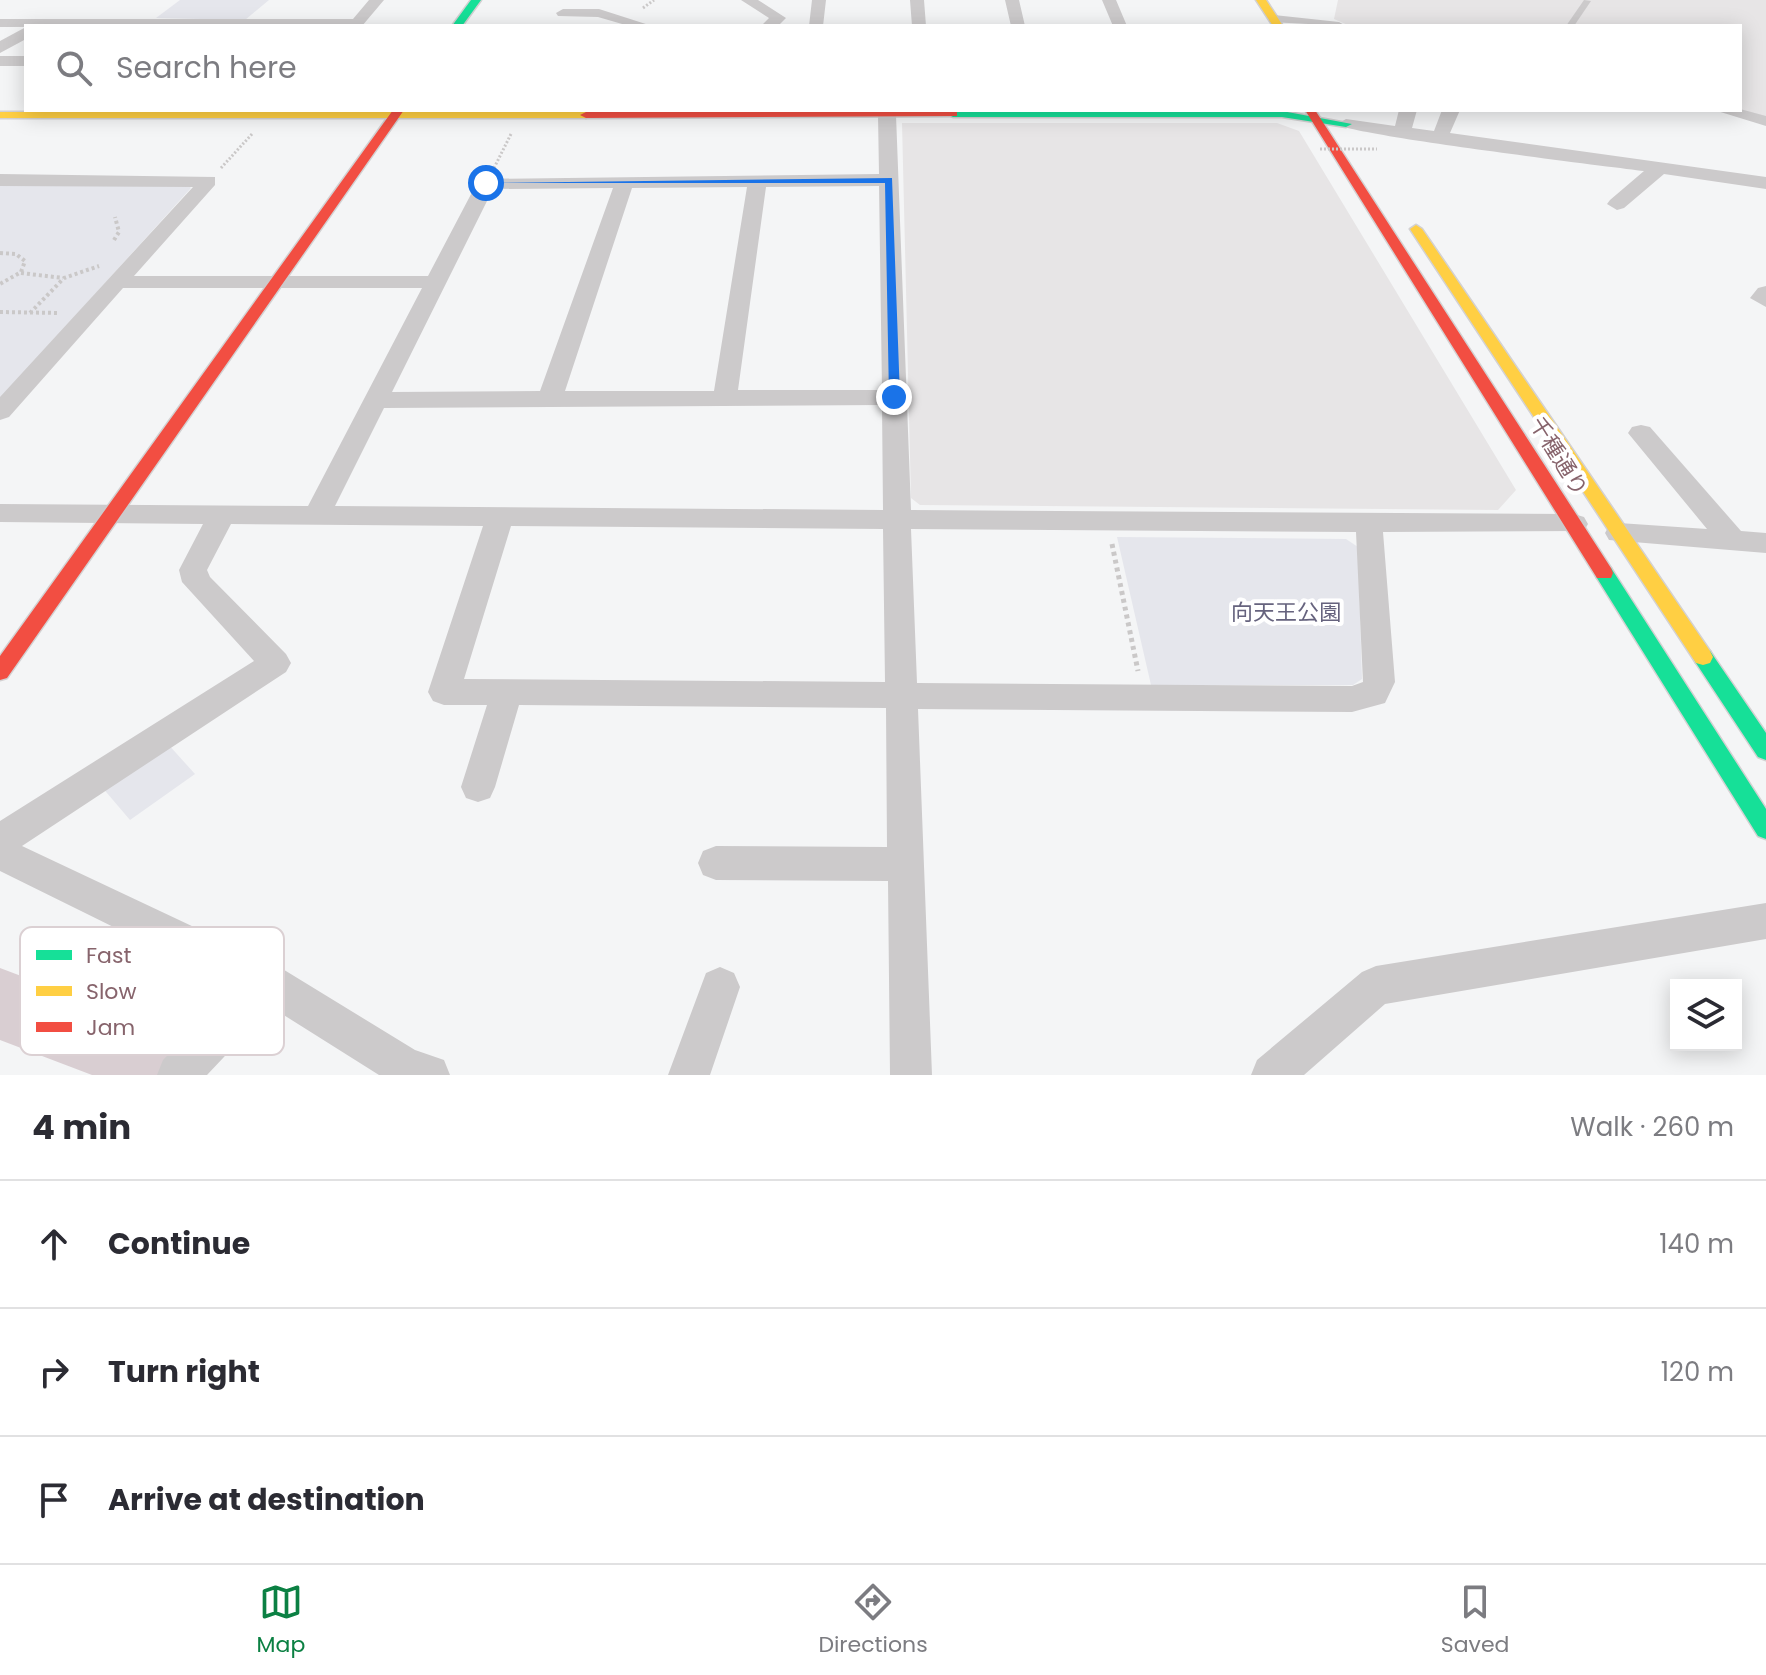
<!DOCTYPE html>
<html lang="en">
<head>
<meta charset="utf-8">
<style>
	:root { --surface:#fff; --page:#f7f7f7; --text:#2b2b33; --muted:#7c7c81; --line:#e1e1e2; --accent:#0b8043 }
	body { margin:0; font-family:Poppins,"Noto Sans JP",sans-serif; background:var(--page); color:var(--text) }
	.controls { position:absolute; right:24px; bottom:24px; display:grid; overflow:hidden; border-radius:0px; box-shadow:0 4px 20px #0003 }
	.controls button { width:72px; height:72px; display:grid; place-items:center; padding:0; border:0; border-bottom:2px solid var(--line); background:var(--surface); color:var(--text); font:40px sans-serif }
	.stop { position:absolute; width:24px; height:24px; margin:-18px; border:6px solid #1a73e8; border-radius:50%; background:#fff }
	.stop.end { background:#1a73e8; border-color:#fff; box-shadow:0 2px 8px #0008 }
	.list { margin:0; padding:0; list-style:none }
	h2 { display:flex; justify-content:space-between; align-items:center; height:104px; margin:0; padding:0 32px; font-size:34px }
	h2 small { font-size:26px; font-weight:400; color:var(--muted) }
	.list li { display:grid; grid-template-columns:52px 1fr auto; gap:24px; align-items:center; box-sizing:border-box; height:128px; padding:0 32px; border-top:2px solid var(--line) }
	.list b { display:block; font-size:30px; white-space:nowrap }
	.list em { font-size:26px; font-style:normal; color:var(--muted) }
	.icon { flex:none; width:44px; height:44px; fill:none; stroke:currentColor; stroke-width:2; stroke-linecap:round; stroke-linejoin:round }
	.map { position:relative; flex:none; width:1766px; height:1075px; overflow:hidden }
	.search { position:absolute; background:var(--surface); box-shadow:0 4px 20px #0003; left:24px; right:24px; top:24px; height:88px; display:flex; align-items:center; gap:20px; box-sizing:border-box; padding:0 28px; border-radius:0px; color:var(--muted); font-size:30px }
	.sheet { height:488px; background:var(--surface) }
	nav { display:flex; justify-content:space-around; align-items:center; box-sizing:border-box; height:112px; border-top:2px solid var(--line); background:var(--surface); font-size:22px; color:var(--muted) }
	nav a { display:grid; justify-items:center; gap:4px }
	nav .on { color:var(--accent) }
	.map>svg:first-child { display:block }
</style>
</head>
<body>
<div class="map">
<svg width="1766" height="1075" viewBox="0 0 1766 1075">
	<rect width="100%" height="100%" fill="#f4f5f6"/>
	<path fill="#e7e5e6" d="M1338,0H1766V118L1740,110V26H1350L1334,19Z
		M902,123H1277L1299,131L1516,490L1498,510L920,505L911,498Z"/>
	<path fill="#e5e6ec" d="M180,0H269L245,20L156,18Z
		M0,184L188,185L191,188L0,399Z
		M1117,537L1346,539L1358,547L1362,679L1353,685H1151Z
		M167,743L195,774L130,820L101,786Z"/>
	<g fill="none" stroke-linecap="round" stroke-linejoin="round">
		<path fill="#d9ced2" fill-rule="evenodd" d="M0,968L148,1024L166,1049L177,1075H92L0,1040Z"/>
		<g stroke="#d3d1d2" stroke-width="3">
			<path id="fast" d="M471,0H481L462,26H452Z
				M1282,111L1352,124L1346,127L1282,117H953L947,114L953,111Z
				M1604,566L1611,568L1766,809V839L1758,836L1597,578L1595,573L1597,568Z
				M1703,649L1710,651L1766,733V760L1758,757L1696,663L1693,657L1696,651Z"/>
		</g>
		<g stroke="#d3d1d2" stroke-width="3">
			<path id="slow" d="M1256,0H1266L1283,26H1273Z
				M0,112H586L592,115L586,118H0Z
				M1416,225L1422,229L1710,651L1713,657L1710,663L1703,665L1696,663L1410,229Z"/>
		</g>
		<g stroke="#d3d1d2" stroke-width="3">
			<path id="jam" d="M393,110H404L7,678L0,680V656Z
				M1305,110H1315L1611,568L1613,573L1611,578H1597Z
				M953,111L957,112V116L586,118L580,115L586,112Z"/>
		</g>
		<path stroke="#cac8c8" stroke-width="3" stroke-dasharray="2 2" stroke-linecap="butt" d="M643,8L654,0
			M221,168L252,134
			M494,168L511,134"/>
		<path stroke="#cac8c8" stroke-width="4" stroke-dasharray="3 3" stroke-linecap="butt" d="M114,240L119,232L115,217
			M0,253L16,254L25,261L21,272L0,284
			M21,273L63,278
			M0,312L59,313
			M30,313L64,278L99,266"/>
		<path stroke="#cac8c8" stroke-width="5" stroke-dasharray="4 4" stroke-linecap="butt" d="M1112,544L1138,671"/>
		<path fill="#cccacb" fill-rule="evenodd" d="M1584,0L1591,1L1574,26H1566Z"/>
		<path fill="#cccacb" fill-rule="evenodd" d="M369,0H384L362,26L0,27V19H353Z
			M741,0H758L786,18L778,26H761L769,18Z
			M812,0H826L823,26H809Z
			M910,0H924L926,26H912Z
			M1005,0H1019L1025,26H1011Z
			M1102,0H1116L1127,26H1113Z
			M563,9H599L652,26H629L598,17L558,16L556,13Z
			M1274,15L1339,22L1346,26L1269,22V16Z
			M26,27V39L0,53V41Z
			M0,56H26V66H0Z
			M1740,109L1766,116V126L1714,110Z
			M888,110L896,115L911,510L1574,514L1584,517L1588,524L1584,531L1383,532L1395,682L1385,703L1352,712L918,709L932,1075H890L888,881L716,880L703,875L698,863L703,851L716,846L887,847L886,708L519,705L495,787L490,798L478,802L466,798L461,787L487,705H444L433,701L428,692L483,526L231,524L207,570L210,577L286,654L291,663L286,672L22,846L281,968L415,1050L444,1060L450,1075H379L271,1007L207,1075H157L163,1060L235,987L0,871V821L254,661L182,582L179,570L203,524L0,522V504L308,506L422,288H123L9,417L0,420V397L193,187L0,186V174L215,177V185L134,276H428L479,179L879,174L878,115ZM879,186L882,390H738L766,187ZM747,187L714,391H565L632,188ZM613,188L540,391L392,392L493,189ZM882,405L883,510L335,506L384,408ZM511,526L883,529L885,682L464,679ZM911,529L1356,532L1363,682L1352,686L917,683Z
			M1399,110H1417L1412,128L1434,131L1442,110H1460L1450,133L1766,177V189L1664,174L1624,208L1617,210L1607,204L1610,200L1644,171C1605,166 1349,135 1337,124L1346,119L1395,126Z
			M1766,286V307L1750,298L1758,288Z
			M1641,425L1650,427L1741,531L1766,533V553L1609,540L1605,533L1609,526L1619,523L1707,529L1628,433L1632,427Z
			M1766,903V939L1385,1004L1304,1075H1251L1257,1060L1362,972L1376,966Z
			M720,967L734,973L740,987L710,1075H668L706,973Z"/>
		<use href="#fast" fill="#16e098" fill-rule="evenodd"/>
		<use href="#slow" fill="#ffcf43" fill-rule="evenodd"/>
		<use href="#jam" fill="#f24e42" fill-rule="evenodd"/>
		<path stroke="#cac8c8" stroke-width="3" stroke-dasharray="2 2" stroke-linecap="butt" d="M1320,149H1377"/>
	</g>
	<path fill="#1a73e8" d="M892,178L900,397L894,401L889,397L885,183H482Z"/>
	<g text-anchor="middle" stroke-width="8" stroke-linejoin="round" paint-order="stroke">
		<g font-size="22" fill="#87646c" stroke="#fff">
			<text transform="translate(1559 456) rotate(58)" y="8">千種通り</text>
		</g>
		<g font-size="22" fill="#66637e" stroke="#fff">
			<text x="1286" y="620">向天王公園</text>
		</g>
	</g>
	<rect x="20" y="927" width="264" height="128" rx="12" fill="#fff" stroke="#dbd0d3" stroke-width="2"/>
	<rect x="36" y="950" width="36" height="10" fill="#16e098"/>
	<rect x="36" y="986" width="36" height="10" fill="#ffcf43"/>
	<rect x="36" y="1022" width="36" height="10" fill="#f24e42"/>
	<g font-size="22" fill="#87646c">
		<text x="86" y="963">Fast</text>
		<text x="86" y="999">Slow</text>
		<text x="86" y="1035">Jam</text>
	</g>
</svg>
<div class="controls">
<button><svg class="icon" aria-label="layers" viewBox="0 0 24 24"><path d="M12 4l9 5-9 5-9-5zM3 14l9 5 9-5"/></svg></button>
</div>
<div class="stop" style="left:486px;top:183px"></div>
<div class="stop end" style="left:894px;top:397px"></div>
<div class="search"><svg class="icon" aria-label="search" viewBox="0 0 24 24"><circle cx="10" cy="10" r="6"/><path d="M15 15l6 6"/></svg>Search here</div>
</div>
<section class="sheet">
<h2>4 min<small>Walk · 260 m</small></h2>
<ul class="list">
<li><svg class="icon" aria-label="ahead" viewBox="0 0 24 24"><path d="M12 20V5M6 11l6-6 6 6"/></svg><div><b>Continue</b></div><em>140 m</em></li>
<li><svg class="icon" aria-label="right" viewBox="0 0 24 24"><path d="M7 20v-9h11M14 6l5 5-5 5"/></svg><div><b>Turn right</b></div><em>120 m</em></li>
<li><svg class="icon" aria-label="arrive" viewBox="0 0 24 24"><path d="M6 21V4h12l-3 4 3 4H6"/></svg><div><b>Arrive at destination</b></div></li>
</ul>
</section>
<nav>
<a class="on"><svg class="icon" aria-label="map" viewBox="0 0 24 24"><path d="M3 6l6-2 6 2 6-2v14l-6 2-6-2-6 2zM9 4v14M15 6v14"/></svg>Map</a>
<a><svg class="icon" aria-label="directions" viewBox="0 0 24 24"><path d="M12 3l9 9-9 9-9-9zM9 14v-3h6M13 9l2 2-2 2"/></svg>Directions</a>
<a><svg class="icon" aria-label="saved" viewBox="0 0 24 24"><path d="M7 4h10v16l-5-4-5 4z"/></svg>Saved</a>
</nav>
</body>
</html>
